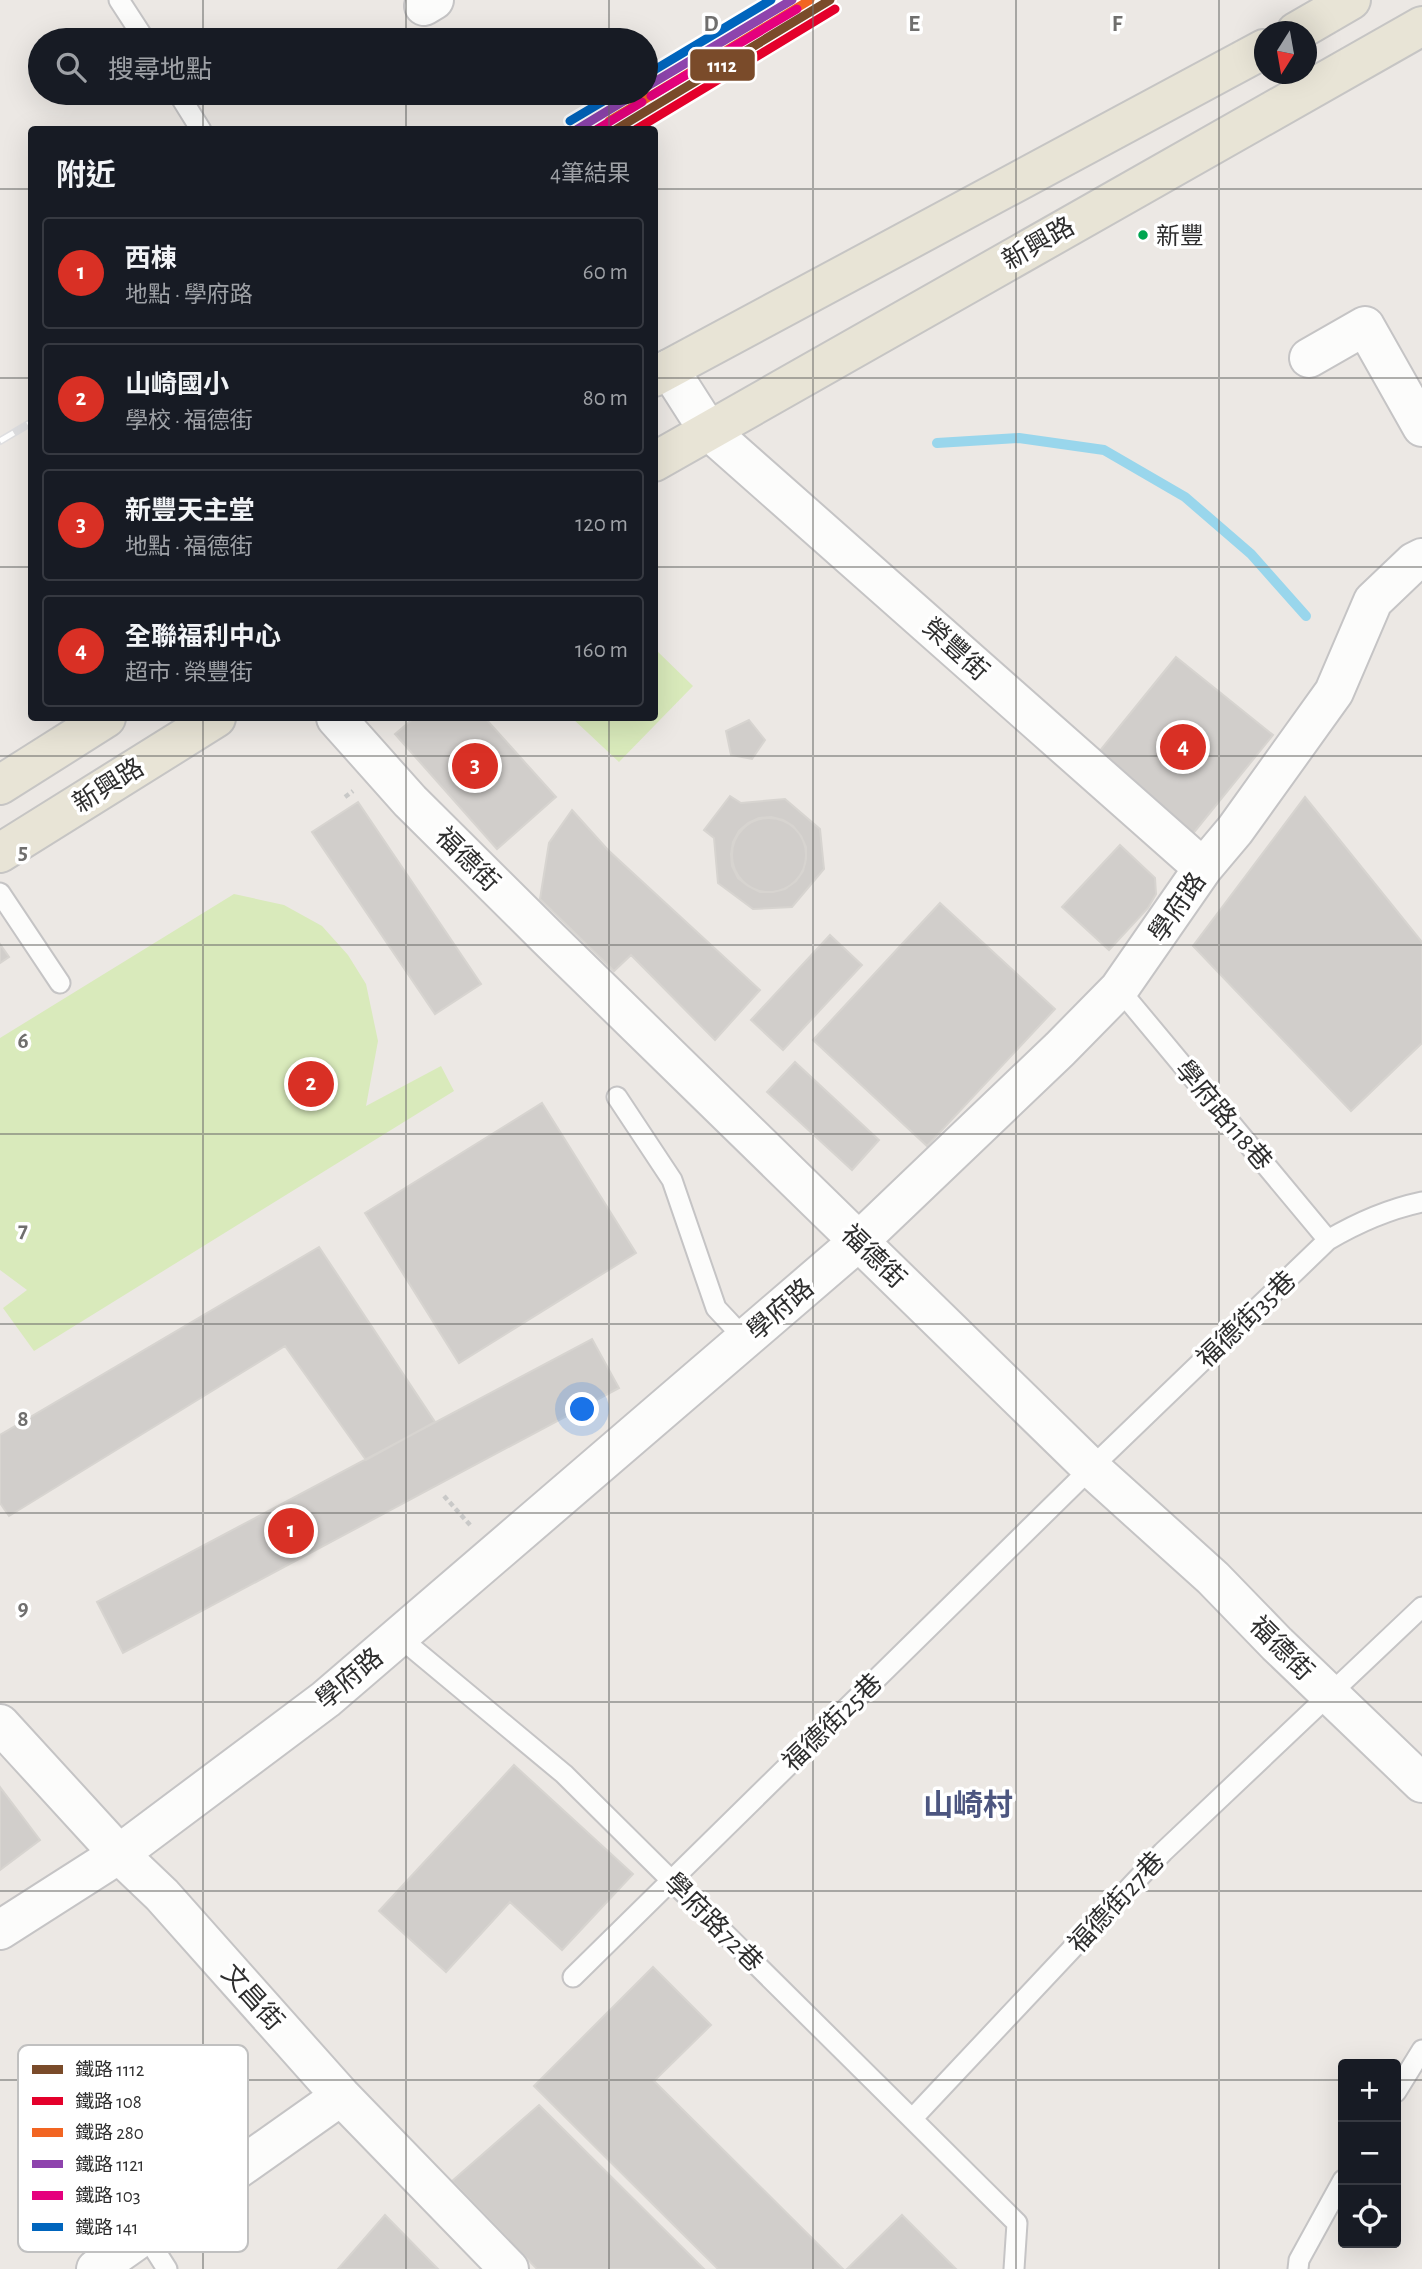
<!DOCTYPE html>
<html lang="zh-TW">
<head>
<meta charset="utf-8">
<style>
	:root { --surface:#171b24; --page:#20242c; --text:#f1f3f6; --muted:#9ea1a6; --line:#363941; --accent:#d93025 }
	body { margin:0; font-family:"Alegreya Sans","Noto Sans TC",sans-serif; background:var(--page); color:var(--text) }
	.controls { position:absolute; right:21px; bottom:21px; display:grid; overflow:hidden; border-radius:7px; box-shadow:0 7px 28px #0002 }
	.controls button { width:63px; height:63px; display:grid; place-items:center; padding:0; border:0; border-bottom:2px solid var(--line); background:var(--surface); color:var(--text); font:35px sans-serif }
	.compass { position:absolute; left:1254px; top:21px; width:63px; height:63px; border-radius:50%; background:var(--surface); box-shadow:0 7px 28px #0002; rotate:191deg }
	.you { position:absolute; left:583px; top:1410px; width:24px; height:24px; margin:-18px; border:5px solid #fff; border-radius:50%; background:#1a73e8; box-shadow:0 0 0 10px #1a73e833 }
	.badge { display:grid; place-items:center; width:46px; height:46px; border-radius:50%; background:var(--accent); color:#fff; font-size:23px; font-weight:700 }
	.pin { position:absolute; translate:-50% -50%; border:4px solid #fff; box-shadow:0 2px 7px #0006 }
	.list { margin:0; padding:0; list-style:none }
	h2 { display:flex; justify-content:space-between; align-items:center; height:91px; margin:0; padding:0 28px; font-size:30px }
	h2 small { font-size:23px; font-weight:400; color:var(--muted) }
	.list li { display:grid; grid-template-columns:46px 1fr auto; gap:21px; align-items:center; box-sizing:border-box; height:112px; margin:0 14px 14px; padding:0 14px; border:2px solid var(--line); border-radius:7px }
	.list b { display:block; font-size:26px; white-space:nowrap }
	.list p { margin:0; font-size:23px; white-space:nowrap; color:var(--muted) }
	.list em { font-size:23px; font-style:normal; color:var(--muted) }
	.icon { flex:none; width:38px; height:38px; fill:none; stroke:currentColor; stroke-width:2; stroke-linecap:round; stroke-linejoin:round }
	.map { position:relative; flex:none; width:1422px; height:2269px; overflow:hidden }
	.search { position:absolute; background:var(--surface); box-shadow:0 7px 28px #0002; left:28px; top:28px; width:630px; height:77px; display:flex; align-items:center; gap:18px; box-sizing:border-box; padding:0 24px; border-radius:38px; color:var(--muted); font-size:26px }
	.panel { position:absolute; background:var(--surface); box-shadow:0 7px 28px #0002; left:28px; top:126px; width:630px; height:595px; border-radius:7px }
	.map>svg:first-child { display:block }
</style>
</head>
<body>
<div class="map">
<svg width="1422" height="2269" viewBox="0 0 1422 2269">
	<rect width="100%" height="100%" fill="#ece8e4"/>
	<path fill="#d9eabb" d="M655,649L693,686L619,762L572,718H654Z
		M234,894L284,905L322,926L348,955L366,984L378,1041L366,1106L441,1066L454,1091L34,1351L3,1308L27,1290L0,1270V1038Z"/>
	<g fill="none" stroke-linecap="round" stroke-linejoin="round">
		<path stroke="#99d6ec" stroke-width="10" d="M937,443L1019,438L1104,450L1185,497L1251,554L1306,616"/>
	</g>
	<path fill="#d1cecb" stroke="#d7d4d0" stroke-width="2" fill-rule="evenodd" d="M1176,657L1273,735L1191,836L1094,758Z
		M414,718H485L556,797L497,849L395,734Z
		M749,720L765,740L752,759L731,755L726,731Z
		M730,796L741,803L785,799L820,829L824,869L792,907L753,909L718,883L714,838L704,830ZM771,817L783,820L793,826L801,836L806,847V859L803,871L796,881L785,889L773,892H760L748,886L738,878L732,866L731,854L733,842L739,831L748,823L759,818Z
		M1305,797L1422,942V1043L1351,1111L1193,946Z
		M358,802L481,984L435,1014L312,832Z
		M572,810L608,850L760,990L715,1040L631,955L614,971L540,899L549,843Z
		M732 855a37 37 0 1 1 74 0a37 37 0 1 1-74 0Z
		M1120,845L1155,878L1156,894L1148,908L1109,950L1062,907Z
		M940,903L1055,1009L927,1146L813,1040Z
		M830,935L862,965L783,1050L751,1020Z
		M0,944L9,957L0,963Z
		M795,1062L879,1140L852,1170L767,1092Z
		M542,1103L636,1253L459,1363L365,1213Z
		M319,1247L435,1422L366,1460L285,1346L9,1516L0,1503V1435Z
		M592,1339L619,1388L123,1653L97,1602Z
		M514,1765L633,1874L562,1950L510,1902L446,1972L379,1911Z
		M0,1787L40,1840L0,1870Z
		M653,1967L711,2025L654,2081L843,2269H718L534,2086Z
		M539,2105L704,2269H537L452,2181Z
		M385,2215L438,2269H338Z
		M902,2215L956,2269H847Z"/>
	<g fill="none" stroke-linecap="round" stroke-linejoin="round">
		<g stroke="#c5c4c5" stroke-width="23">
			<path id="service" d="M119,0L145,40
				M178,93L201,130
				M0,893L60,983
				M1119,989L1328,1240
				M617,1097L672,1180L716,1308L745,1339
				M398,1636L564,1774L1017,2223L1014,2269
				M573,1977L1091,1468L1328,1240C1357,1223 1389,1209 1422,1202
				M1396,2092L1422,2050
				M912,2119L1163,1852L1422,1607
				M146,2236L167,2269
				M1298,2269L1299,2260L1343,2180"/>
		</g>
		<g stroke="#c5c4c5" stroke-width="42">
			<path id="minor" d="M424,6L434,0
				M1309,358L1365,326L1422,427
				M669,369L708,430L1203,868
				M336,718L410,801L546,936L1091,1468L1213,1578L1277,1644L1422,1783
				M0,1724L119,1854L162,1895L341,2096L509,2269
				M0,1930L119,1854L326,1699L859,1241L1060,1049L1119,989L1203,868L1235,830L1334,692L1373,601L1414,562L1422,558
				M96,2269L341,2096"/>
		</g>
		<g stroke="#c6c5c4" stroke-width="42">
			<path id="primary" d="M1296,32L1351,0
				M654,377L1264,49
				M654,462L1422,26
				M0,785L106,718
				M0,853L216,718"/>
		</g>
		<path stroke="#c9c9c8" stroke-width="4.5" stroke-dasharray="5 3.5" stroke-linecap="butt" d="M345,797L353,791
			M444,1496L471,1526"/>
		<use href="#service" stroke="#fcfcfb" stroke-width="19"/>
		<use href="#minor" stroke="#fcfcfb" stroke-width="38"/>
		<use href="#primary" stroke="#e8e4d6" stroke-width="38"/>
		<g stroke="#dfdfe1" stroke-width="8">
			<path id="rail" d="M0,441L32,422"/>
		</g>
		<use href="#rail" stroke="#fff" stroke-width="5" stroke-dasharray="16" stroke-linecap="butt"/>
		<g stroke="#fff" stroke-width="14">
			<path id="rail-1" d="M615,130L830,0"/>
		</g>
		<g stroke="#fff" stroke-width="14">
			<path id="rail-2" d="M635,130L835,9"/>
		</g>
		<g stroke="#fff" stroke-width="14">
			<path id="rail-3" d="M609,121L810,0"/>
		</g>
		<g stroke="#fff" stroke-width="14">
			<path id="rail-4" d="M646,87L792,0
				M576,130L637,93"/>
		</g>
		<g stroke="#fff" stroke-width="14">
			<path id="rail-5" d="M651,96L797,9
				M596,130L642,102"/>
		</g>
		<g stroke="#fff" stroke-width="14">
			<path id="rail-6" d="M646,75L771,0
				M570,121L617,93"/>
		</g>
		<use href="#rail-1" stroke="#7a4b2a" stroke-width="9"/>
		<use href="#rail-2" stroke="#e4002b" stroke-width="9"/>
		<use href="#rail-3" stroke="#f26522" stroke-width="9"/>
		<use href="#rail-4" stroke="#8e44ad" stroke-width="9"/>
		<use href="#rail-5" stroke="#e5007d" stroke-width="9"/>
		<use href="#rail-6" stroke="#0065bd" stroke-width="9"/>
	</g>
	<path fill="none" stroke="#706f6e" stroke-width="2" stroke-opacity="0.55" d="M203,0V40M406,0V40M609,0V40M813,0V2269M1016,0V2269M1219,0V2269M203,93V130M406,93V130M609,93V130M0,189H32M654,189H1422M0,378H32M654,378H1422M0,567H32M654,567H1422M203,718V2269M406,718V2269M609,718V2269M0,756H1422M0,945H1422M0,1134H1422M0,1324H1422M0,1513H1422M0,1702H1422M0,1891H1422M0,2080H1343M1396,2080H1422"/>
	<circle fill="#00a651" stroke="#fff" stroke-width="2.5" cx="1143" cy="235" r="6"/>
	<g text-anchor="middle" stroke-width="7" stroke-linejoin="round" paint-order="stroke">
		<g font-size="24" fill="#2e2e2e" stroke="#fff" text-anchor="start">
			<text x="1156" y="244">新豐</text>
		</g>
		<g font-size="26" fill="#2e2e2e" stroke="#fff">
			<text transform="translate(1038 243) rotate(-30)" y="9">新興路</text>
			<text transform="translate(956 649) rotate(42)" y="9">榮豐街</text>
			<text transform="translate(108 785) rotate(-32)" y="9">新興路</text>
			<text transform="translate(468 859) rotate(45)" y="9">福德街</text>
			<text transform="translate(1177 907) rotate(-55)" y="9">學府路</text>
			<text transform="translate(1224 1115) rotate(50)" y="9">學府路118巷</text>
			<text transform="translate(874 1256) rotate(44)" y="9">福德街</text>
			<text transform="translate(780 1309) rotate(-41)" y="9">學府路</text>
			<text transform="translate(1246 1319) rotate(-44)" y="9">福德街35巷</text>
			<text transform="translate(1282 1648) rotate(45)" y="9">福德街</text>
			<text transform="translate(349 1678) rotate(-40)" y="9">學府路</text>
			<text transform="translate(832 1722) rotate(-44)" y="9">福德街25巷</text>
			<text transform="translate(1116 1902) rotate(-47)" y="9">福德街27巷</text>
			<text transform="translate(714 1922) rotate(45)" y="9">學府路72巷</text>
			<text transform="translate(253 1997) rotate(48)" y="9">文昌街</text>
		</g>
		<g font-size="30" font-weight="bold" fill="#4d5680" stroke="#fff">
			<text x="968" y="1815">山崎村</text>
		</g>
	</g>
	<rect x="18" y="2045" width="230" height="207" rx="10" fill="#fff" stroke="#c0c0c0" stroke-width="2"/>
	<rect x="32" y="2065" width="31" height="9" fill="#7a4b2a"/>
	<rect x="32" y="2097" width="31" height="8" fill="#e4002b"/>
	<rect x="32" y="2128" width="31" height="9" fill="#f26522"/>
	<rect x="32" y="2160" width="31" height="8" fill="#8e44ad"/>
	<rect x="32" y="2191" width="31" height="9" fill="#e5007d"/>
	<rect x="32" y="2223" width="31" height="8" fill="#0065bd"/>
	<g font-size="19" fill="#2e2e2e">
		<text x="75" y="2076">鐵路 1112</text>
		<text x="75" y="2108">鐵路 108</text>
		<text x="75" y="2139">鐵路 280</text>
		<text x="75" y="2171">鐵路 1121</text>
		<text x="75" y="2202">鐵路 103</text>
		<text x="75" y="2234">鐵路 141</text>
	</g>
	<g font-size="23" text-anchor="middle" font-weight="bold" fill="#706f6e" stroke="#fff" stroke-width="7" stroke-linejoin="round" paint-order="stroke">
		<text x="711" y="31">D</text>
		<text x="914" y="31">E</text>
		<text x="1117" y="31">F</text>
		<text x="23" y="859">5</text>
		<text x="23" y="1048">6</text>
		<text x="23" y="1237">7</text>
		<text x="23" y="1426">8</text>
		<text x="23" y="1615">9</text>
	</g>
	<rect stroke="#fff" stroke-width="2.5" x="689" y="48" width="67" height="34" rx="7" fill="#7a4b2a"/>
	<g font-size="19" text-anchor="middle" font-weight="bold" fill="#fff">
		<text x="722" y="72">1112</text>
	</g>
</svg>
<div class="controls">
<button>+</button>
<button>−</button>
<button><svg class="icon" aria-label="locate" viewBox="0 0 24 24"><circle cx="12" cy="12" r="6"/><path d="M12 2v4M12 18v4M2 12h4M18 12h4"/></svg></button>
</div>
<svg class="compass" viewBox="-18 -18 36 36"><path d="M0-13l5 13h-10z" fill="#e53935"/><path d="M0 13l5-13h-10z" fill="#9ea1a6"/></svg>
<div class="you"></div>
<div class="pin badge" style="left:291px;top:1531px">1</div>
<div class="pin badge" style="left:311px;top:1084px">2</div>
<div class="pin badge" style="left:475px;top:766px">3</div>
<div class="pin badge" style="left:1183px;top:747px">4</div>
<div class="search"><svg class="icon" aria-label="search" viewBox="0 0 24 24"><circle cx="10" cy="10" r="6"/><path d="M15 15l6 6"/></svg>搜尋地點</div>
<section class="panel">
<h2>附近<small>4筆結果</small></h2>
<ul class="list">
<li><span class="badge">1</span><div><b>西棟</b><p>地點 · 學府路</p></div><em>60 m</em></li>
<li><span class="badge">2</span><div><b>山崎國小</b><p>學校 · 福德街</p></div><em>80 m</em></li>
<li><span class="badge">3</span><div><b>新豐天主堂</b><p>地點 · 福德街</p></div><em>120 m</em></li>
<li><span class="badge">4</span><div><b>全聯福利中心</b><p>超市 · 榮豐街</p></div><em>160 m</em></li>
</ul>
</section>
</div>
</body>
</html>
